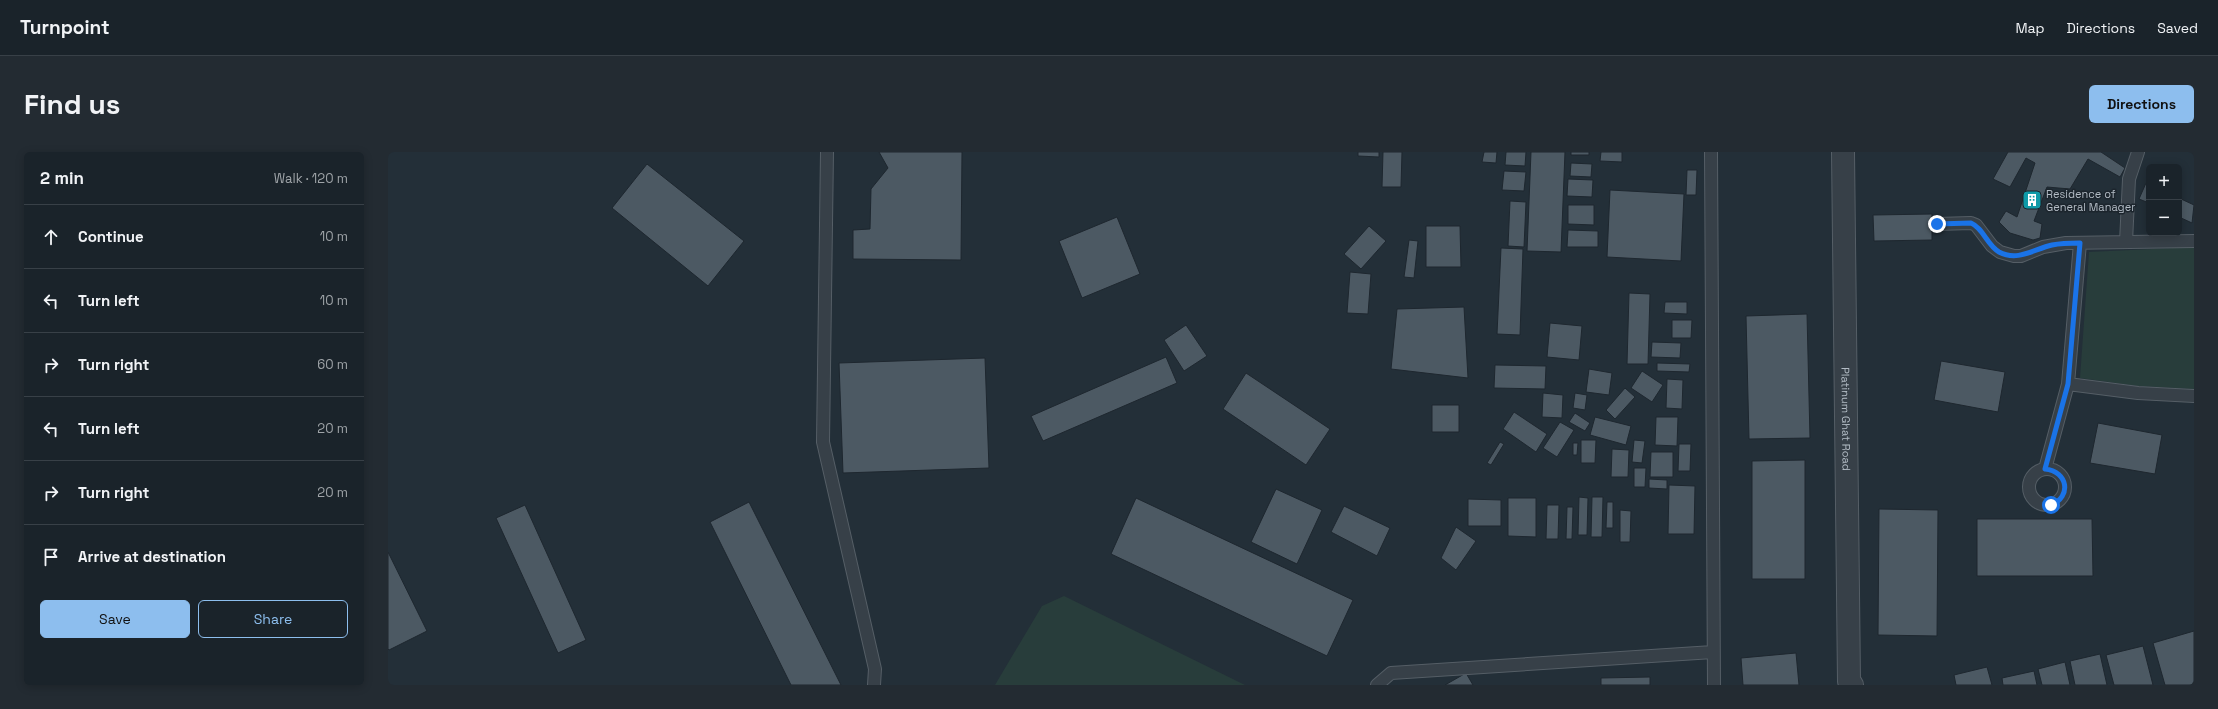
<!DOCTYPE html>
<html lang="en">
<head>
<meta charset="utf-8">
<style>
	:root { --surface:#1a232a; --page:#232b32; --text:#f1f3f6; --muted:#9fa4a8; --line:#384047; --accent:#8dbeee }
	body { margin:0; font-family:"Space Grotesk",sans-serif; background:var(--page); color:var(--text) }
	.controls { position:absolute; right:12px; top:12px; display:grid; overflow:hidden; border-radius:6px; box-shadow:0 2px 10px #0003 }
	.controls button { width:36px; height:36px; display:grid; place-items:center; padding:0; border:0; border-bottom:1px solid var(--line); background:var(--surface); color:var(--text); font:20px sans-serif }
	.stop { position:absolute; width:12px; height:12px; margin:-9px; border:3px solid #1a73e8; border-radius:50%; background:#fff }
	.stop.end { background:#1a73e8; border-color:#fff; box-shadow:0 1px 4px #0008 }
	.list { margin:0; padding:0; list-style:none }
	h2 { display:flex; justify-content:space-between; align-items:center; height:52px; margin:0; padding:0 16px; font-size:17px }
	h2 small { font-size:13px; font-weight:400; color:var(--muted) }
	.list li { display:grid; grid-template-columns:26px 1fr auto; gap:12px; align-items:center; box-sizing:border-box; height:64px; padding:0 16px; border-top:1px solid var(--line) }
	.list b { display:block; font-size:15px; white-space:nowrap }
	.list em { font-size:13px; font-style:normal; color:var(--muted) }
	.actions { display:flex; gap:8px; padding:12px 16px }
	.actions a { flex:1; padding:9px 0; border:1px solid var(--accent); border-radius:6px; text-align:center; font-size:14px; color:var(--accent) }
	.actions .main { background:var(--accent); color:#111 }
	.icon { flex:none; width:22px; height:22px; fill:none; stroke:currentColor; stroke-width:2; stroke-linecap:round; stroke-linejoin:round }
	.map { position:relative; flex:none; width:1806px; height:533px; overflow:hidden; border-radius:6px }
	header { display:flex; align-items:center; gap:24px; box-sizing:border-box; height:56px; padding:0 20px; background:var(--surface); border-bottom:1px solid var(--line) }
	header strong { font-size:19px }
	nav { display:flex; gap:22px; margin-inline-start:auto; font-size:14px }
	.intro { display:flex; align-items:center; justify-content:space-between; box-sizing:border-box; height:96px; padding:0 24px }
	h1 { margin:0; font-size:28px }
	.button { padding:10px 18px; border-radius:6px; background:var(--accent); color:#111; font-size:14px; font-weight:700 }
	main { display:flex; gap:24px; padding:0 24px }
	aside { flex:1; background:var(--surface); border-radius:6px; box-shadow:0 2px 10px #0003 }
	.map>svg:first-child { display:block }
</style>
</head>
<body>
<header>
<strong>Turnpoint</strong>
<nav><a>Map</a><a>Directions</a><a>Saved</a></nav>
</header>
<div class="intro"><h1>Find us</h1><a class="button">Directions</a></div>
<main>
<aside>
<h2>2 min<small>Walk · 120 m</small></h2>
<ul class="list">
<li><svg class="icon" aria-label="ahead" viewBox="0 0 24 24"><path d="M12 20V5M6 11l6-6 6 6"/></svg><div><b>Continue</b></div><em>10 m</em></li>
<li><svg class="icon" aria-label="left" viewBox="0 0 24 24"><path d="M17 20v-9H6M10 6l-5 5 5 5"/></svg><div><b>Turn left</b></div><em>10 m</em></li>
<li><svg class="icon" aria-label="right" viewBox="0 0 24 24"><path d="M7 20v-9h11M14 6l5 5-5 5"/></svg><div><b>Turn right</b></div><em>60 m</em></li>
<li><svg class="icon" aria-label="left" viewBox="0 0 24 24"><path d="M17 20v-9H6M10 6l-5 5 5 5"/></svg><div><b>Turn left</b></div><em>20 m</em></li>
<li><svg class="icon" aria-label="right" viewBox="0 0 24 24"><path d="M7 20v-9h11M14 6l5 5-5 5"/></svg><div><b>Turn right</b></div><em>20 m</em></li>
<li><svg class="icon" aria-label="arrive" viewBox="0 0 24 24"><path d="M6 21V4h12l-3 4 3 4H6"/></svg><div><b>Arrive at destination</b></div></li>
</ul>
<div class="actions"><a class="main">Save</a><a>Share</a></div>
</aside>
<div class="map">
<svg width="1806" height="533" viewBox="0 0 1806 533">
	<rect width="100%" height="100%" fill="#232f38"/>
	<path fill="#283d3b" d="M1806,95V237L1749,234L1692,226L1701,100Z
		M676,444L857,533H607L654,454Z"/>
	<path fill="#4c5963" stroke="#1e272f" d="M491,0H574L573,108L465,107V78L482,77L483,37L500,16Z
		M970,0H991V5L970,4Z
		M995,0H1014L1013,35H994Z
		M1096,0H1109L1108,11L1094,10Z
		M1118,0H1138L1137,14L1117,13Z
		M1143,0H1177L1173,100L1139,99Z
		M1183,0H1201V3H1183Z
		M1213,0H1234V10L1212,9Z
		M1620,0H1713L1737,16L1732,25L1700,7L1682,37L1659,35L1646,69L1654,72L1652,86L1645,88L1622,81L1611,70L1618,59L1629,65L1647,11L1638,6L1622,35L1605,27Z
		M1183,11L1204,12L1203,25L1182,24Z
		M259,12L356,89L320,134L224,56Z
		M1299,18H1309L1308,43H1298Z
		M1116,19L1138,20L1136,39L1114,38Z
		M1180,27L1205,28L1204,45L1179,44Z
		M1758,31L1761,33V51L1751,47Z
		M1222,38L1296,42L1293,109L1219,105Z
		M1791,46L1806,53L1804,71L1791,65Z
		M1122,49L1138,50L1136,95L1120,94Z
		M1180,53H1206V73L1180,72Z
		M1544,62V88L1486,89L1485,63Z
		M729,65L752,122L694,146L671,89Z
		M981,74L998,89L973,117L956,102Z
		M1038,74H1072L1073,115H1038Z
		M1180,78L1210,79V95H1179Z
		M1021,88L1030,89L1026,126L1016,125Z
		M1113,96L1135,97L1132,183L1109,182Z
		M962,120L983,122L980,162L959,161Z
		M1241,141L1262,142L1260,212H1239Z
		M1277,150H1299V162L1276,161Z
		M1076,155L1080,226L1003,217L1009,157Z
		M1419,162L1422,286L1361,287L1358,164Z
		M1284,168H1304L1303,186H1284Z
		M1162,171L1194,174L1191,208L1159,205Z
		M798,173L819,204L796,219L776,188Z
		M1264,190L1293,191L1292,206L1263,205Z
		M778,205L789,231L655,289L643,264Z
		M597,206L601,316L455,321L451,211Z
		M1553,209L1617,220L1610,260L1546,248Z
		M1269,211L1302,212L1301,220L1269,219Z
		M1107,213L1158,214L1157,237L1106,236Z
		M1201,217L1224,221L1221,243L1198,240Z
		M1254,219L1275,233L1264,250L1243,236Z
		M858,221L942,277L918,313L835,257Z
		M1279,227L1295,228L1294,257L1278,256Z
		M1237,236L1247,245L1227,267L1218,258Z
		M1155,241L1175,243L1174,266L1154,265Z
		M1187,241L1199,243L1197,258L1185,256Z
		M1044,253H1071V280H1044Z
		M1126,260L1159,282L1148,300L1115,277Z
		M1187,261L1202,271L1197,279L1181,270Z
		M1207,265L1243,274L1238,293L1202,283Z
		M1268,265H1290L1289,294L1267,293Z
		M1172,270L1186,278L1169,305L1155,296Z
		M1710,271L1774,283L1767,322L1702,311Z
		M1193,288H1208L1207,311H1193Z
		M1246,288L1257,289L1254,311L1244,310Z
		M1112,290L1116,292L1103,313L1099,311Z
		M1185,291H1190L1189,303H1185Z
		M1291,292H1303L1302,319H1290Z
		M1224,297L1241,298L1240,325H1223Z
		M1263,300H1285V325H1262Z
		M1417,308V427H1364V309Z
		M1246,316H1258L1257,335H1246Z
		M1261,327L1279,328V337L1261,336Z
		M1281,333L1307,334L1306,382H1280Z
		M888,337L934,358L909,412L863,390Z
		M1191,345L1200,346L1199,383H1190Z
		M1204,345H1215L1214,385H1203Z
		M748,346L965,448L939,504L723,402Z
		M1120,346H1148V385L1120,384Z
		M1080,347L1113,348V374H1080Z
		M361,350L453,533H403L322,370Z
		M1219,350H1225V376H1218Z
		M137,353L198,488L170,501L108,366Z
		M1159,353H1171L1170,387H1158Z
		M956,354L1002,376L989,404L943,380Z
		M1179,355H1185L1184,387H1178Z
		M1491,357L1550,358L1549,484L1490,483Z
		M1232,358L1243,359L1242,390H1232Z
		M1589,367H1704L1705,424H1589Z
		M1068,375L1088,389L1068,418L1053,406Z
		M0,400L39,479L1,498L0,497Z
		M1806,479V533H1777L1765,491Z
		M1755,494L1765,533H1726L1718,503Z
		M1408,501L1411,533H1355L1353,506Z
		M1712,502L1719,533H1687L1682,509Z
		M1677,510L1682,533H1654L1650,517Z
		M1599,515L1604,533H1568L1566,523Z
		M1646,519L1649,533H1615L1614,526Z
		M1078,521L1085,533H1057Z
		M1262,525V533H1213V526Z"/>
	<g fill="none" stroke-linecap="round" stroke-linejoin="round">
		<g stroke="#555e66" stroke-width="14">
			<path id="lane" d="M439,0L435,290L487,517L486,533
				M1323,0L1326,533
				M1549,72L1583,71L1588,73L1604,94L1612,100L1626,104H1633L1655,95L1678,91L1806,89
				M1738,90L1741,27L1750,0
				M1692,91L1680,232L1750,241L1806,244
				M1641 335a18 18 0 1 1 36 0a18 18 0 1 1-36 0Z
				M1657,317L1680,232
				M989,533L1003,521L1325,500"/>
		</g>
		<g stroke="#555e66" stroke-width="24">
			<g id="street">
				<path id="s1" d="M1455,0L1461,529L1464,533"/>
			</g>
		</g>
		<use href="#lane" stroke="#374048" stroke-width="12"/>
		<use href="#street" stroke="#374048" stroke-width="22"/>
	</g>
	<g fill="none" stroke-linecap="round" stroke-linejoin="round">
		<path stroke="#1a73e8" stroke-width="5" d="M1549,72L1583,71C1595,76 1599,93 1611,100C1630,110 1646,97 1664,93C1674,91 1683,91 1692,91L1680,232L1657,317C1680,319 1684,345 1663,353"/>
	</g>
	<defs>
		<g id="building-square" transform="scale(1)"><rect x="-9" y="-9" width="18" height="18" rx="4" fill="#0f9aa8" stroke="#1c252d"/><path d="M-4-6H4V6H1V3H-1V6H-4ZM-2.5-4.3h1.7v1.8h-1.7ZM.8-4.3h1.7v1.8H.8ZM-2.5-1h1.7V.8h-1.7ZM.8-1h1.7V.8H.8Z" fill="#fff"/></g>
	</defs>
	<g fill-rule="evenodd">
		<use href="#building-square" x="1644" y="48"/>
	</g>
	<g text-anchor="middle" stroke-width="3" stroke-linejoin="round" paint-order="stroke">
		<g font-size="11" fill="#b2bbc4" stroke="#1c252d" text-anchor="start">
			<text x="1658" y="46">Residence of<tspan x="1658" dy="13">General Manager</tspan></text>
		</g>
		<g font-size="11" fill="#b2bbc4" stroke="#1c252d">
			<text dy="4" stroke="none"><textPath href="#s1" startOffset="267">Platinum Ghat Road</textPath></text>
		</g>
	</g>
</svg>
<div class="controls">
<button>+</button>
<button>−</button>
</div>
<div class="stop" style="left:1663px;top:353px"></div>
<div class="stop end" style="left:1549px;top:72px"></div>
</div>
</main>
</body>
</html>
